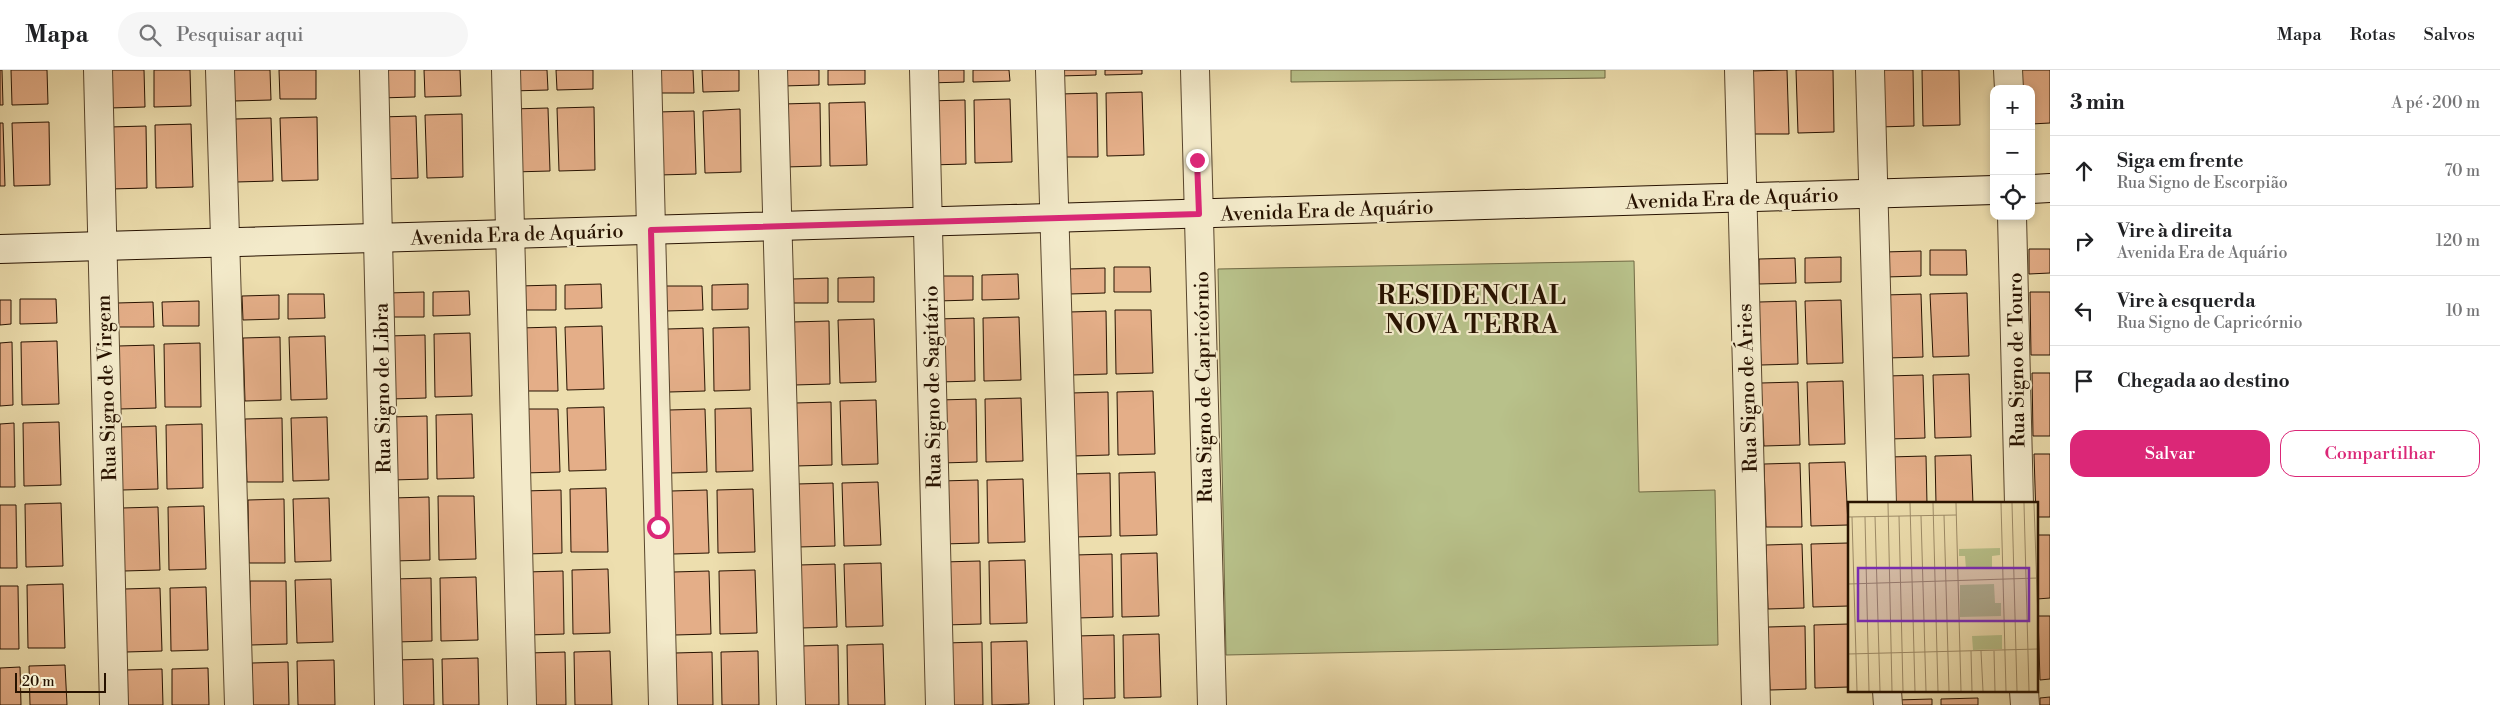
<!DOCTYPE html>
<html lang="pt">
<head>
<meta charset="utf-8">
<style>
	:root { --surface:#fff; --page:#f6f6f6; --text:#202124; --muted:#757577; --line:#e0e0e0; --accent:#db2777 }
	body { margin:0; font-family:"Libre Bodoni",serif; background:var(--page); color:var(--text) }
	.controls { position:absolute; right:15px; top:15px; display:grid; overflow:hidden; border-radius:10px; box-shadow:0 2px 8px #0003 }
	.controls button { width:45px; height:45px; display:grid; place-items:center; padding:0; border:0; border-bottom:1px solid var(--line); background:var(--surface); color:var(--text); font:25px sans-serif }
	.scale { position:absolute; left:15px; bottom:12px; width:91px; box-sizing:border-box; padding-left:5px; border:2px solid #271200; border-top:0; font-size:14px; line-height:18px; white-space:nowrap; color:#271200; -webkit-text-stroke:4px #f3eaca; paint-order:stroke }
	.stop { position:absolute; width:15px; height:15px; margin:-11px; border:4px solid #db2777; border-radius:50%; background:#fff }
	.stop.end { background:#db2777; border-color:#fff; box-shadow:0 1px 5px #0008 }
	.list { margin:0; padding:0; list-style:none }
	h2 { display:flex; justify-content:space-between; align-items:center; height:65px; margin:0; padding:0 20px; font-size:21px }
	h2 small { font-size:16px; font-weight:400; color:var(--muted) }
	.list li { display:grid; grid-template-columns:32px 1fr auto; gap:15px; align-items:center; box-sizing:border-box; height:70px; padding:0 20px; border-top:1px solid var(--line) }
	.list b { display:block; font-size:19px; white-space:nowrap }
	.list p { margin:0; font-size:16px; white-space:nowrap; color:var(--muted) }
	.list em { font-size:16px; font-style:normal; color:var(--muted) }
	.actions { display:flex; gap:10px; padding:15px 20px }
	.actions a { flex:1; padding:11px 0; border:1px solid var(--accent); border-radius:15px; text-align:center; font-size:18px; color:var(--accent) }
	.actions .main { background:var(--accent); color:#fff }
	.icon { flex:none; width:28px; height:28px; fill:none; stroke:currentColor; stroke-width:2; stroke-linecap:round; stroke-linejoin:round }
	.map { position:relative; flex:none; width:2050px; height:635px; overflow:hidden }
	header { display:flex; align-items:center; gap:30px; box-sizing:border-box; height:70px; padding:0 25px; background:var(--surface); border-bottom:1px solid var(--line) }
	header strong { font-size:24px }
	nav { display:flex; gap:28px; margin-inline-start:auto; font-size:18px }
	.search { width:350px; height:45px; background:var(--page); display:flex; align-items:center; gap:12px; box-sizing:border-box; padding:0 18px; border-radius:28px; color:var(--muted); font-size:19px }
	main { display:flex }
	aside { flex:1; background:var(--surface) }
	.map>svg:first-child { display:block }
</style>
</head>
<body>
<header>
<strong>Mapa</strong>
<div class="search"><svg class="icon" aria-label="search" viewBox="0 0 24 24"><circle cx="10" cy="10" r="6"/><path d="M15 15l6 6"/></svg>Pesquisar aqui</div>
<nav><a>Mapa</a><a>Rotas</a><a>Salvos</a></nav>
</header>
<main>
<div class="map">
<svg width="2050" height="635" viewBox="0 0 2050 635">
	<rect width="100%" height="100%" fill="#eddeae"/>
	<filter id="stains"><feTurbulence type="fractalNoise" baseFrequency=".004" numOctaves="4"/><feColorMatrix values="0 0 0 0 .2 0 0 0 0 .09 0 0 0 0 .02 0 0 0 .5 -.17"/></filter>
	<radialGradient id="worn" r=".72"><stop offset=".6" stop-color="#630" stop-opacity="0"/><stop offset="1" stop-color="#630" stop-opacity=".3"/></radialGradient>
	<path fill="#b8c18a" stroke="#706a45" d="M1291,0H1605V8L1291,12Z
		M1634,191L1639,422L1715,420L1718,575L1226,585L1218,199Z"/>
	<path fill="#e4ae88" stroke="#271200" d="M0,0H2L3,35H0Z
		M11,0H47L48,34L12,35Z
		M108,0H144L145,37L109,38Z
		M154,0H190L191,36L154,37Z
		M234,0H270L271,30L234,31Z
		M279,0H316V29H280Z
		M378,0H415V27L379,28Z
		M424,0H460L461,26L425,27Z
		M510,0H547L548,20L511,21Z
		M556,0H593V19L557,20Z
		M657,0H693L694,23H657Z
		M702,0H739V21L703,22Z
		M782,0H819V15L783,16Z
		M828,0H865V14L828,15Z
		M927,0H964V12L928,13Z
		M973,0H1009L1010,11L973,12Z
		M1059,0H1096V5L1060,6Z
		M1105,0H1142V4L1105,5Z
		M1787,0L1789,64H1752L1751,1Z
		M1796,0H1833L1834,62L1798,63Z
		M1877,0H1913L1914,56L1878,57Z
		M1922,0H1959L1960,55L1923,56Z
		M2021,0H2050V53L2031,54V19H2021Z
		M1142,22L1144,85L1107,86L1106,23Z
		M1097,23L1098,87H1062L1060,24Z
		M1010,29L1012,92L975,93L974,30Z
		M965,30L966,94L930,95L928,31Z
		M865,32L867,95L830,96L829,33Z
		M820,33L821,96L785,97L783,34Z
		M594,37L595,100L559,101L557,38Z
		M548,38L550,101L513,102L512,39Z
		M740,39L741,102L705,103L703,41Z
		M694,41L696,104L659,105L658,42Z
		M462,44L463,107L427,108L425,45Z
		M416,46L418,108L381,109L380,47Z
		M317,47L318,110L282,111L280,48Z
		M271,48L273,111L236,112L235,49Z
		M49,52L50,115L14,116L12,53Z
		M0,53H3L5,116H0Z
		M191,54L193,117L156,118L155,55Z
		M146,56L147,118L111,119L109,57Z
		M2029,179H2050V203L2029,204Z
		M1930,180H1966L1967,205H1930Z
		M1921,181V206L1885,207L1884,182Z
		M1841,187V212L1805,213V188Z
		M1795,188L1796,213L1759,214V189Z
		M1114,197H1150L1151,222H1114Z
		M1105,198V223L1069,224L1068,199Z
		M1018,204L1019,229L982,230V205Z
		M936,206H973V230L937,231Z
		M874,207V232H838V208Z
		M828,208V233H792V209Z
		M601,214L602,238L565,239V215Z
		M748,214V239L712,240V215Z
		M556,215V240H520L519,216Z
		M666,216H702L703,240L666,241Z
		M469,221L470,245L433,246V222Z
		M424,222V247H388L387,223Z
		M2030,222H2050V285H2031Z
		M1967,223L1969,286L1933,287L1930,224Z
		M288,224H324L325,248L288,249Z
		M1921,224L1923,287L1887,288L1885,225Z
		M279,225V249L243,250L242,226Z
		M20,229H56L57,253L20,254Z
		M0,230H11V254L0,255Z
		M1841,230L1843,293L1807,294L1805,231Z
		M199,231V256H163L162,232Z
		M1796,231L1798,294L1761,295L1759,232Z
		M153,232L154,257H117V233Z
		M1115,240H1151L1153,303L1116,304Z
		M1106,241L1107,304L1071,305L1069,242Z
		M1019,247L1021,310L984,311L983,248Z
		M974,248L975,311L939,312L937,249Z
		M874,249L876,312L840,313L838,250Z
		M829,251L830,314L794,315L792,252Z
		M602,256L604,319L567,320L565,257Z
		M556,257L558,321H522L520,258Z
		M749,257L750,320L714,321L713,258Z
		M703,258L705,321L669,322L667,259Z
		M470,263L472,326L435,327L434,264Z
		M425,265L426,328L390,329L388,266Z
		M325,266L327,329L291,330L289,267Z
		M280,267L281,330L245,331L243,268Z
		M57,271L59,334L22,335L21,272Z
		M12,272L13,335L0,336V273Z
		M200,273L201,337H165L164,274Z
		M154,275L156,338L119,339L118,276Z
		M2032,303H2050V366H2033Z
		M1969,304L1971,367L1935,368L1933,305Z
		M1923,305L1925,368L1889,369L1887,306Z
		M1843,311L1845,374L1809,375L1807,312Z
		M1798,312L1800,375L1764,376L1761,313Z
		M1153,321L1155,384L1118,385L1117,322Z
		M1108,322L1109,385L1073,386L1071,323Z
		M1021,328L1023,391L986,392L985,329Z
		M976,329L977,392L941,393L939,330Z
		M876,330L878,394L842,395L840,331Z
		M831,332L832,395L796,396L795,333Z
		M604,337L606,400L569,401L567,338Z
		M751,338L753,401L716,402L715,339Z
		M522,339H558L560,402L524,403Z
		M705,339L707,402L671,403L669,340Z
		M472,344L474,408L437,409L436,345Z
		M427,346L428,409L392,410L390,347Z
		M327,347L329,410L293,411L291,348Z
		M282,348L283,412H247L245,349Z
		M59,352L61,415L24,416L23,353Z
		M14,353L15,417H0V354Z
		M202,354L203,418L167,419L166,355Z
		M156,356L158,419L122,420L120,357Z
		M2034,384H2050V447H2036Z
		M1971,385L1973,434H1936L1935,386Z
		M1926,386L1927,434H1891L1889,387Z
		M1845,392L1848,455L1811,456L1809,393Z
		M1800,393L1802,457H1766L1764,394Z
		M1155,402L1157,465L1120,466L1119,403Z
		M1110,403L1111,466L1075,467L1073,404Z
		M1023,409L1025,472L988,473L987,410Z
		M978,410L979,473L943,474L941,411Z
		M878,412L881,475L844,476L842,413Z
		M833,413L835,476L798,477L797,414Z
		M606,418L608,482H571L570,419Z
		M753,419L755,482L718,483L717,420Z
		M561,420L562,483L526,484L524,421Z
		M707,420L709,483L673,484L671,421Z
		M438,426H474L476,489L439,490Z
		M429,427L430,490L394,491L392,428Z
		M329,428L331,491L295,492L293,429Z
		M284,429L285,493H249L248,430Z
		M61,433L63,496L26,497L25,434Z
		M0,435H16L17,498H0Z
		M204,436L206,499L169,500L168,437Z
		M158,437L160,500L124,501L122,438Z
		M2036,465H2050V528L2037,529Z
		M1848,473L1849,536L1813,537L1811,474Z
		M1802,474L1804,538L1768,539L1766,475Z
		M1157,483L1159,546L1122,547L1121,484Z
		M1112,484L1113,547L1077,548L1075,485Z
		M1025,490L1027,553L990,554L989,491Z
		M980,491L981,554L945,555L943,492Z
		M881,493L883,556L846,557L844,494Z
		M835,494L837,557L801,558L799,495Z
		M608,499L610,563L573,564L572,500Z
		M755,500L757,563L720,564L719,501Z
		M563,501L564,564L528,565L526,502Z
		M709,501L711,564L675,565L673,502Z
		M476,507L478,570L441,571L440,508Z
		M431,508L432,571L396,572L394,509Z
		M331,509L333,572L297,573L295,510Z
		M250,511H286L287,574L251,575Z
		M63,514L65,578H28L27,515Z
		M0,516H18L19,579H0Z
		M206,517L208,580L171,581L170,518Z
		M160,518L162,581L126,582L124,519Z
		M2038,546H2050V609L2040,610Z
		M1849,554V617L1815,618L1814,555Z
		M1805,556L1806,619L1770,620L1768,557Z
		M1159,564L1161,627L1124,628L1123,565Z
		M1114,565L1115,628L1079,629L1077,566Z
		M1027,571L1029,634L992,635L991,572Z
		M982,572L983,635H947L945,573Z
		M883,574L885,635H848L847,575Z
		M838,575L839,635H802L801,576Z
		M610,581L612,635H575L574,582Z
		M758,581L759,635H722L721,582Z
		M565,582L566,635H530L528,583Z
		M712,582L713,635H677L675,583Z
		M478,588L479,635H443L442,589Z
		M433,589L434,635H397L396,590Z
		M334,590L335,635H298L297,591Z
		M288,592L289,635H253L252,593Z
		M65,595L67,635H30L29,596Z
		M20,597L21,635H0V598Z
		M208,598L209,635H172V599Z
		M162,599L163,635H127L126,600Z
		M2050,627V635H2040V628Z
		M1978,628V635H1941V629Z
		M1932,629V635H1896V630Z"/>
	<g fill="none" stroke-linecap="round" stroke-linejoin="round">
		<g stroke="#58452c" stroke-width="30">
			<path id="street" d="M98,0L114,635
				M220,0L239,635
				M374,0L389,635
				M506,0L522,635
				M647,0L663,635
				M773,0L791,635
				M924,0L940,635
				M1050,0L1069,635
				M1195,0L1212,635
				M1739,0L1756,635
				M1870,0L1882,434
				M2008,0L2009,19
				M2012,146L2019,434
				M1887,621L1888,635
				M2024,621L2025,635"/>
		</g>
		<g stroke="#271200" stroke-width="30">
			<path id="secondary" d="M2031,119L2050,118
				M0,179L1994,120"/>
		</g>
		<use href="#street" stroke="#f3eaca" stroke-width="28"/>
		<use href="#secondary" stroke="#f3eaca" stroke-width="28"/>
	</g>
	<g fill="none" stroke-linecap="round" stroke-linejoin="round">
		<path stroke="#db2777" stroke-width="6" d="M658,457L651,160L1199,144L1197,90"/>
	</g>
	<g text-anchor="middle" stroke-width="4.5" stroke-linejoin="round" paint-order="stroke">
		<g font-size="20" fill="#271200" stroke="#f3eaca">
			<text transform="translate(1732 128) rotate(-2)" y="7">Avenida Era de Aquário</text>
			<text transform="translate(1327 140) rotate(-2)" y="7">Avenida Era de Aquário</text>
			<text transform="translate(517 164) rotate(-2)" y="7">Avenida Era de Aquário</text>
			<text transform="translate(2016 290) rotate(-91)" y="7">Rua Signo de Touro</text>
			<text transform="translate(932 317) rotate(-91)" y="7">Rua Signo de Sagitário</text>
			<text transform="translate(1203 317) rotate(-91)" y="7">Rua Signo de Capricórnio</text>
			<text transform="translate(106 318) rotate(-92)" y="7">Rua Signo de Virgem</text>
			<text transform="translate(382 318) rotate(-91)" y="7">Rua Signo de Libra</text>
			<text transform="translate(1747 318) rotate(-92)" y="7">Rua Signo de Áries</text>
		</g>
		<g font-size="25" font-weight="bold" letter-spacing="1" fill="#271200" stroke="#f3eaca">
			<text x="1472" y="234">RESIDENCIAL<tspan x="1472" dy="29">NOVA TERRA</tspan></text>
		</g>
	</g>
	<g transform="translate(1848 432)">
		<rect width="190" height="190" fill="#eddeae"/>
		<path d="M152,46V53L144,54V67H118L117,54H111V47ZM146,82L147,101H153V114L112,115V83ZM154,133V147L125,148L124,134Z" fill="#b8c18a"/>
		<path fill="none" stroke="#9e8c68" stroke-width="1" d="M40,1L44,189M62,1L67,189M85,1L90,189M108,1L113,189M153,1L158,189M164,1L169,189M176,1L181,189M186,1L190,118M96,13L101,189M27,14L32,189M51,14L55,189M73,14L78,189M0,15L108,13M4,15L9,189M17,15L21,189M0,82L190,76M123,149L124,189M133,149L135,189M146,149L147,189M0,152L190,147"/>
		<path fill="#7b2cbf" fill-opacity="0.15" stroke="#7b2cbf" stroke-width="2.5" d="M10,66H181V119H10Z"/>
		<rect width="190" height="190" fill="none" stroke="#271200" stroke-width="2.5"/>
	</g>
	<rect width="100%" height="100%" filter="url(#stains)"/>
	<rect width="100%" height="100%" fill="url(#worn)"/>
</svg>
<div class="controls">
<button>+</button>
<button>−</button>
<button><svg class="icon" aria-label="locate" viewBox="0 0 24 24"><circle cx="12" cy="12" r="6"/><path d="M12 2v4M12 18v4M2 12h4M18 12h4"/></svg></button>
</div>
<div class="scale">20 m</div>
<div class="stop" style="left:658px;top:457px"></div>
<div class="stop end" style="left:1197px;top:90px"></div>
</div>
<aside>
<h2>3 min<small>A pé · 200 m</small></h2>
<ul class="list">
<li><svg class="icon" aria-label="ahead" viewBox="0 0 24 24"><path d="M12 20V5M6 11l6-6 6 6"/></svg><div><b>Siga em frente</b><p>Rua Signo de Escorpião</p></div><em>70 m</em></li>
<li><svg class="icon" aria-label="right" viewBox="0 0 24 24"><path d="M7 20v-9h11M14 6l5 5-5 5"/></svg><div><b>Vire à direita</b><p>Avenida Era de Aquário</p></div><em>120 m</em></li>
<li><svg class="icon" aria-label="left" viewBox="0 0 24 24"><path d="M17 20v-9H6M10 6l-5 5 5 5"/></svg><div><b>Vire à esquerda</b><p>Rua Signo de Capricórnio</p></div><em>10 m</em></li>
<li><svg class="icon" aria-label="arrive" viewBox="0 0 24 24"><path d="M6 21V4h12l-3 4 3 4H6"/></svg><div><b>Chegada ao destino</b></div></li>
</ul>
<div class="actions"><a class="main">Salvar</a><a>Compartilhar</a></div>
</aside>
</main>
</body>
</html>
